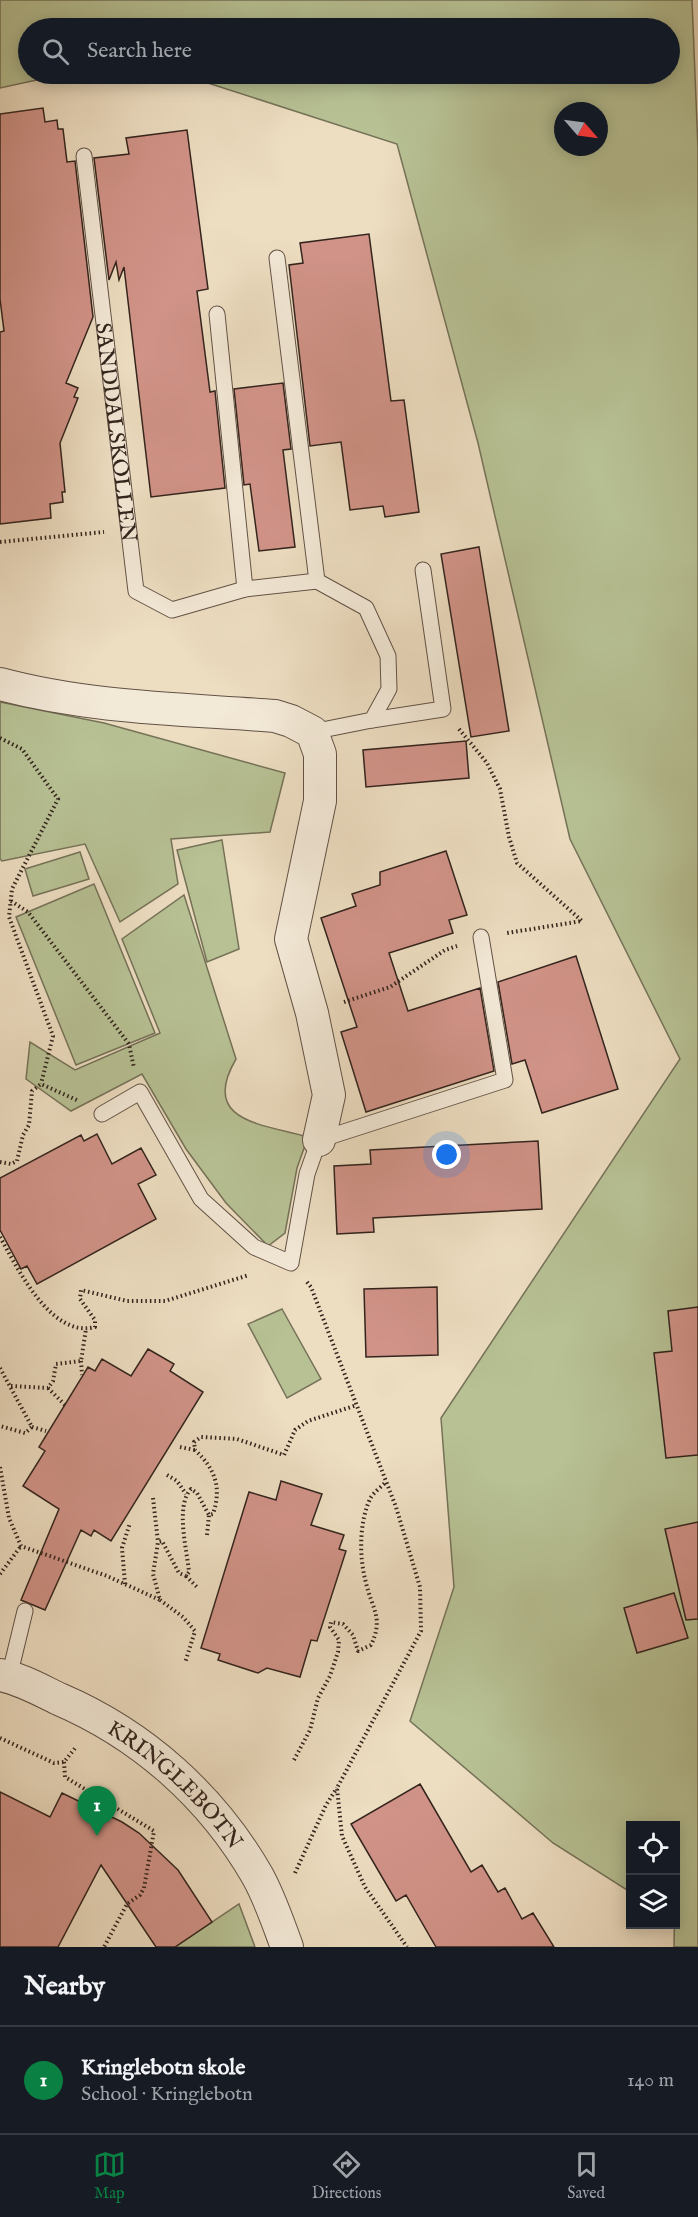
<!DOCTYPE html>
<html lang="en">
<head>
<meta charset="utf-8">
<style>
	:root { --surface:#171b24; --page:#20242c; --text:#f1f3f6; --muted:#9ea1a6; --line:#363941; --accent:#0b8043 }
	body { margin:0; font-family:"IM FELL English",serif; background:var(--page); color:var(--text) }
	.controls { position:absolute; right:18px; bottom:18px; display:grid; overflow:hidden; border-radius:0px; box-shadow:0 3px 15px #0003 }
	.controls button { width:54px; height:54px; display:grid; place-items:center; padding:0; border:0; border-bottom:2px solid var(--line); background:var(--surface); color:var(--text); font:30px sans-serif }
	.compass { position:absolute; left:554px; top:102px; width:54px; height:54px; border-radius:50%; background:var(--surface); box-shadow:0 3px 15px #0003; rotate:118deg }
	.you { position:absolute; left:447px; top:1155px; width:21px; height:21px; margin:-15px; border:4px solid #fff; border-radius:50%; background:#1a73e8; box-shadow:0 0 0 9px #1a73e833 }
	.badge { display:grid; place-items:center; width:39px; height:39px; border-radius:50%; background:var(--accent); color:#fff; font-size:20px; font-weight:700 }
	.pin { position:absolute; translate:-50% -50px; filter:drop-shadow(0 2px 3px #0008) }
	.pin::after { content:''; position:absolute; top:32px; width:21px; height:18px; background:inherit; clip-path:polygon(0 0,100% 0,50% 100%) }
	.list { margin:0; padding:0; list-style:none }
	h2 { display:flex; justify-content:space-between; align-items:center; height:78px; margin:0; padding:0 24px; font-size:26px }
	h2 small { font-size:20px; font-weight:400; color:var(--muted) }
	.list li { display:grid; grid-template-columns:39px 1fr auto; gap:18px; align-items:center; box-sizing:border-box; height:108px; padding:0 24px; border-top:2px solid var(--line) }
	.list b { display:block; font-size:22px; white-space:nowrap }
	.list p { margin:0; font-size:20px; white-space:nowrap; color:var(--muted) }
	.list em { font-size:20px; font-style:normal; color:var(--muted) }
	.icon { flex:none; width:33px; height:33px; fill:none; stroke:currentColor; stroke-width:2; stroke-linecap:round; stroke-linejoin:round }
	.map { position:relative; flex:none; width:698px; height:1947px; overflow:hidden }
	.search { position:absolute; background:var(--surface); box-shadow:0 3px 15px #0003; left:18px; right:18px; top:18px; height:66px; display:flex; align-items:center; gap:15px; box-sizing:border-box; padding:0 21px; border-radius:33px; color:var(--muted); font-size:22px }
	.sheet { height:186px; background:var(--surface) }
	nav { display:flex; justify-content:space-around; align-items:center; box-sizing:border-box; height:84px; border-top:2px solid var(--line); background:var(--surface); font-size:16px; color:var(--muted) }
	nav a { display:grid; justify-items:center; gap:3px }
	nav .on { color:var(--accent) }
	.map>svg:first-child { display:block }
</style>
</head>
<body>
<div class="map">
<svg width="698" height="1947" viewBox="0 0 698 1947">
	<rect width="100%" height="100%" fill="#edddc1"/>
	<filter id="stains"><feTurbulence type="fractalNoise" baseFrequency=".00333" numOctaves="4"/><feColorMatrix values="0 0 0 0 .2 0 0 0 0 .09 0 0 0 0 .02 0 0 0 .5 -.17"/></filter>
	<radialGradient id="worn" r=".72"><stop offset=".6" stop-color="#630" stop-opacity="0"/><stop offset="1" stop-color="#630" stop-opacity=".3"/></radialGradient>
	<path fill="#b7c194" stroke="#757258" stroke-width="1.5" fill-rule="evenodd" d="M0,0H692L698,149V1947H674L676,1826H630V1892L553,1843L410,1721L454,1587L441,1418L680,1059L570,839L478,443L397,144L180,74H670V28H28V74H64L0,88ZM563,111H599V147H563Z
		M0,702L104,723L285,773L270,832L171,839L178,884L120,922L85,844L2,861L0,859Z
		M222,840L239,949L207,962L177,850Z
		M80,852L89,879L33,896L25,869Z
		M94,884L155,1033L76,1065L16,917Z
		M184,895L236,1059C199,1122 263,1124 308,1137L297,1168L285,1233L268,1246L226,1203L186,1149L142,1074L71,1111L26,1079L30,1042L75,1070L160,1033L122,939Z
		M282,1309L321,1379L287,1398L248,1324Z
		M239,1904L255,1947H175Z"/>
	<path fill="#d19388" stroke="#33241d" stroke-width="1.5" d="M43,108L45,122L57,120L58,129H63L67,162L75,161L93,317L66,383L78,388L74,397L78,398L60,443L65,492H62L63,502L50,504L51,518L0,524V332L4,331L0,299V114Z
		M187,130L208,289L197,291L210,392L215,391L225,488L151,497L124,267L119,280L116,262L109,280L94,158L129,154L126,138Z
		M369,234L391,401L404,400L419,512L385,517L383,506L350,510L341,442L310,446L289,265L303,263L300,243Z
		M283,383L291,449L283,450L295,547L259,551L250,484L244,485L234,389Z
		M479,547L509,731L471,737L441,554Z
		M466,741L469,778L366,787L363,750Z
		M446,851L467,915L449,920L453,933L389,953L408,1011L480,988L494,1071L366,1112L341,1032L357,1027L321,918L356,906L352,894L380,885V872Z
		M576,956L618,1089L542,1113L525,1060L512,1064L498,982Z
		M97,1134L112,1164L141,1148L156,1175L138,1184L156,1219L37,1284L27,1266L21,1269L0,1230V1178L81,1135L84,1141Z
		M538,1141L542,1209L373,1218L374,1232L337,1234L334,1166L371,1164L370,1150Z
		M437,1287L438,1355L366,1357L364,1289Z
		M698,1307V1455L666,1458L654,1353L672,1351L668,1311Z
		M148,1349L174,1364L170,1371L203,1392L111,1541L94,1530L91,1536L81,1530L45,1610L21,1600L59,1509L23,1486L45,1451L39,1447L88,1367L95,1371L102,1359L131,1376Z
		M281,1481L322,1494L311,1525L344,1535L339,1549L346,1551L317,1641L311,1640L300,1677L267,1668L258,1673L218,1660L220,1654L201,1648L249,1492L276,1500Z
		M698,1522V1619L686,1620L665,1529Z
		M674,1593L688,1638L637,1653L624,1608Z
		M420,1784L471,1872L482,1865L498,1892L505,1888L522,1919L533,1913L554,1947H436L406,1895L396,1901L351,1824Z
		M0,1792L50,1817L62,1793L122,1822L139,1833L178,1870L212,1922L175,1947H156L101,1865L58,1947H0Z"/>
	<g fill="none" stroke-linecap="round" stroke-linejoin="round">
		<g stroke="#625246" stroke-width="17">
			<g id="lane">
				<path id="s1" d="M84,156L136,591L172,610L245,589L317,581L366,608L388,656L389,689L372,720L312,732"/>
				<path d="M277,258L317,581"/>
				<path d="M217,314L245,589"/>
				<path d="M372,720L443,709L423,570"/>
				<path d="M102,1114L140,1092L201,1199L254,1247L291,1263L307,1174L319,1140L505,1080L481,937"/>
				<path d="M9,1677L25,1611"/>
			</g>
		</g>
		<g stroke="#625246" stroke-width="34">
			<g id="street">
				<path d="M0,684C89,708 183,709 275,716L291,721L312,732L320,754V801L291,939L312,1013L329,1095L319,1140"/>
				<path id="s2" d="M0,1675C21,1679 40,1690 59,1699C143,1735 212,1797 257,1875C270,1898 278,1923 287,1947"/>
			</g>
		</g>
		<path stroke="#33241d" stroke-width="4" stroke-dasharray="1.5 3" stroke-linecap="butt" d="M0,542L104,532
			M459,729L487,763L500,789L509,837L517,863L582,921L507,933
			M0,738L22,749L58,799L12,889L9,917L53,1036L41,1084
			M11,901L28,912L129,1044L134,1068
			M344,1002L390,987L445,950L457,946
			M0,1162L11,1164L17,1161L23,1135L29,1125L32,1091L41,1084L79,1101
			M0,1237C17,1267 51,1339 95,1327V1320L80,1299L81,1290L127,1301H165L249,1275
			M307,1282L311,1287L396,1507L420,1587L421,1631L337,1788L342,1836L365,1887L407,1947
			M81,1361L82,1375
			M0,1368L32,1427L25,1433L0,1426
			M11,1386L48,1388L53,1381L56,1364L81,1361L86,1329
			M48,1388L65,1405
			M32,1427L46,1431
			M180,1447L195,1450
			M0,1467L9,1518L21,1546L107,1576L160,1600L153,1574L158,1542L162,1541L179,1573L186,1576L189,1572C187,1550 175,1506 191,1489L197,1493L209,1515L213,1514C222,1487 215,1469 195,1450L194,1442L201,1437L237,1439L284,1455L295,1430L308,1421L357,1405
			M167,1475L177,1481L186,1494
			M153,1498L158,1542
			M207,1535L209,1515
			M0,1574L21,1546
			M186,1576L197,1587
			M125,1584L122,1548L130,1523
			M160,1600L183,1617L195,1631L185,1663
			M0,1738L54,1763L64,1762L76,1747
			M294,1760L310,1730L318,1698L330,1676L338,1652L339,1640L330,1627L331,1622L343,1624L353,1635L358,1651L371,1645C384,1618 372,1609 366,1583C359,1557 359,1523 370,1499C373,1493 381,1487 386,1482
			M64,1762L65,1777L154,1831L144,1888L140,1895L127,1904L104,1947
			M295,1873L326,1805L337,1788"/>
		<use href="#lane" stroke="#f3e9d7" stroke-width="15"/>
		<use href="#street" stroke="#f3e9d7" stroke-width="32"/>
	</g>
	<g text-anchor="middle" stroke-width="5" stroke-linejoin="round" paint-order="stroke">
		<g font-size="22" fill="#33241d" stroke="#f3e9d7">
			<text dy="8" stroke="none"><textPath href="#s1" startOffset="278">SANDDALSKOLLEN</textPath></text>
			<text dy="8" stroke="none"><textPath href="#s2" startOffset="210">KRINGLEBOTN</textPath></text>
		</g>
	</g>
	<rect width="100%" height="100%" filter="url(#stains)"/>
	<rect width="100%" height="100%" fill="url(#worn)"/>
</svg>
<div class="controls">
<button><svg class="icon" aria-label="locate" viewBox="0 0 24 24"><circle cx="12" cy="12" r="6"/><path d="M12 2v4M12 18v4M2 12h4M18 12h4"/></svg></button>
<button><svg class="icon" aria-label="layers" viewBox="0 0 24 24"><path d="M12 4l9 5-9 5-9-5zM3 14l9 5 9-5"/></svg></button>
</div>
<svg class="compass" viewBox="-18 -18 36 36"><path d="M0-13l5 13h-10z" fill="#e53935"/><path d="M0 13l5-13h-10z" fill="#9ea1a6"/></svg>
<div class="you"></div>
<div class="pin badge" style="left:97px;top:1836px">1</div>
<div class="search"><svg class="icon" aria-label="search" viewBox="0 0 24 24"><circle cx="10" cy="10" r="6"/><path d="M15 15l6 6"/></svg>Search here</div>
</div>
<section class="sheet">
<h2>Nearby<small></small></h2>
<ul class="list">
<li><span class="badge">1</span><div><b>Kringlebotn skole</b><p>School · Kringlebotn</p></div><em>140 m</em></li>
</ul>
</section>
<nav>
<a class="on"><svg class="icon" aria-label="map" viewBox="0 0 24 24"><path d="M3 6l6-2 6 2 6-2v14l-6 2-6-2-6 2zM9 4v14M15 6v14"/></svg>Map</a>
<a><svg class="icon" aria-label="directions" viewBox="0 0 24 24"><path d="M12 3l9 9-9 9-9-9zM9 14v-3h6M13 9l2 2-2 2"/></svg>Directions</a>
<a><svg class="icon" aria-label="saved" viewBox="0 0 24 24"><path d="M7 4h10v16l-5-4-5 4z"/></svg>Saved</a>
</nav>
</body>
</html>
